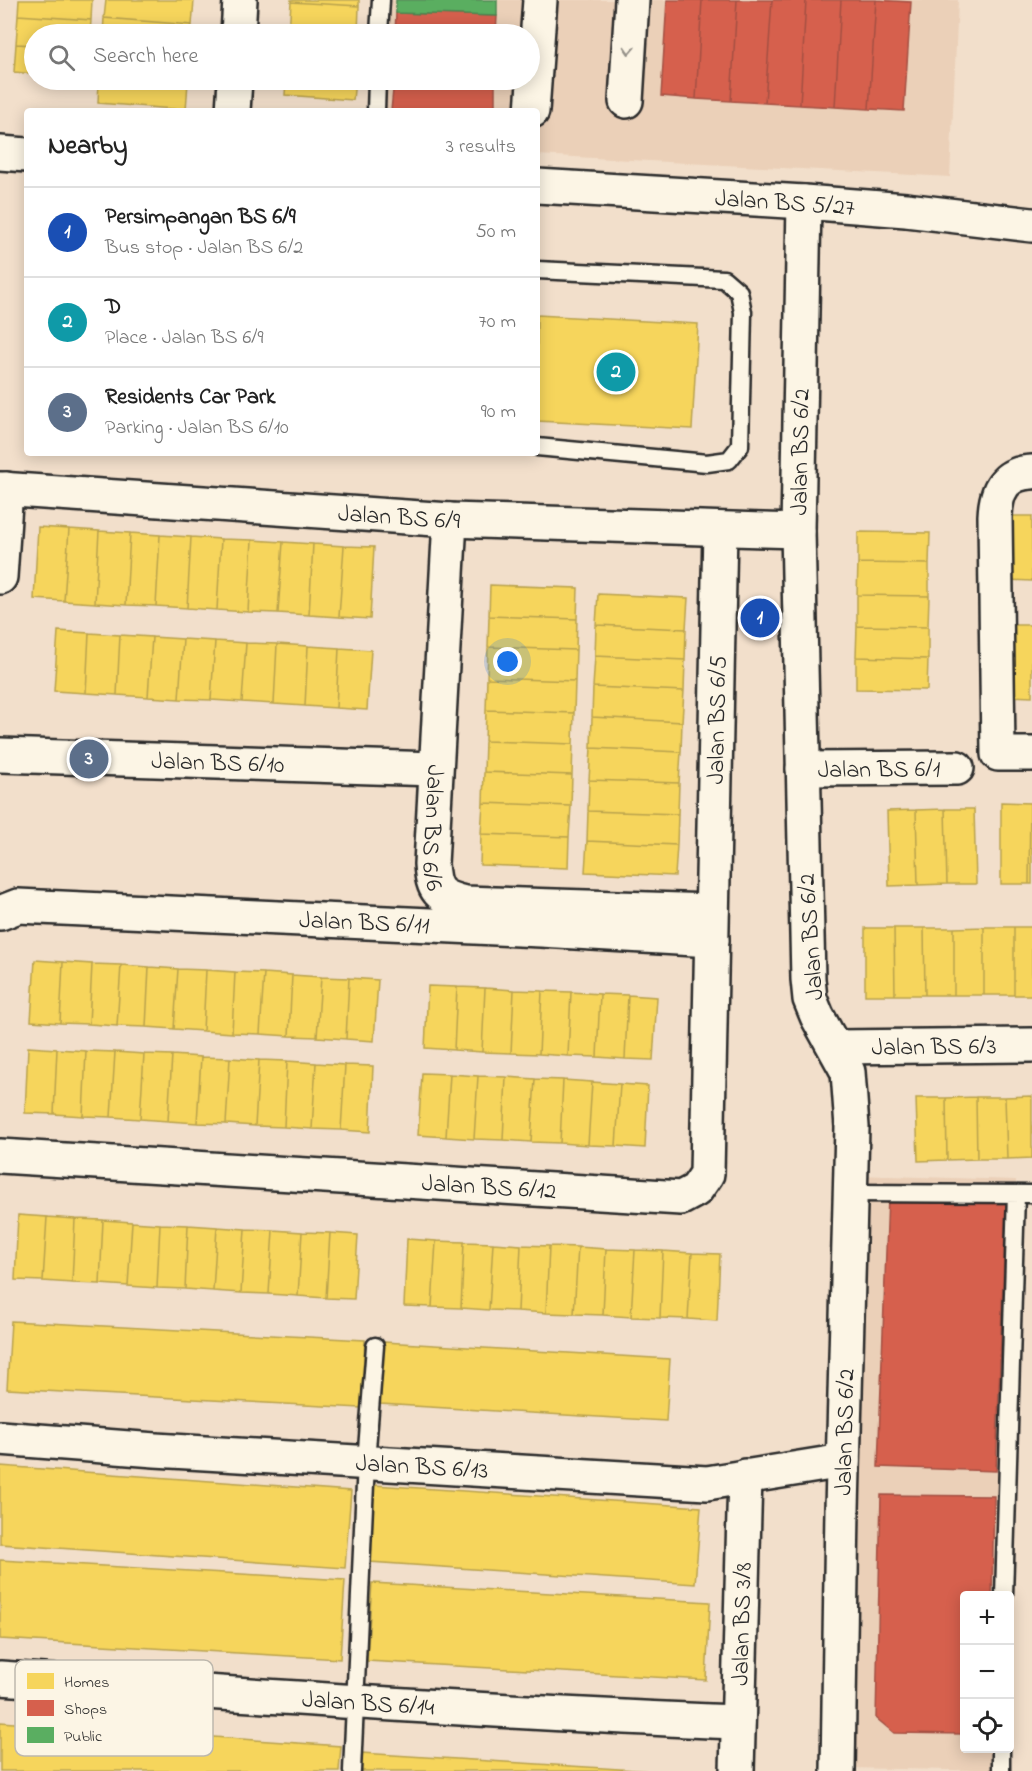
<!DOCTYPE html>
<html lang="en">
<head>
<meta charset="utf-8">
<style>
	:root { --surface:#fff; --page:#f6f6f6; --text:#222; --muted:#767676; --line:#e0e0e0; --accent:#7c3aed }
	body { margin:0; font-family:"Indie Flower",sans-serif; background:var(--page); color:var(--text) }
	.controls { position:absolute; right:18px; bottom:18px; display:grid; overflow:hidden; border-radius:6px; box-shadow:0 3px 15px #0003 }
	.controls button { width:54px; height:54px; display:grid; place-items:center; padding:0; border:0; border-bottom:2px solid var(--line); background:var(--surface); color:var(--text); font:30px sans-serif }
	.you { position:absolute; left:508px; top:662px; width:21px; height:21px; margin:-15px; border:4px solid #fff; border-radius:50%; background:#1a73e8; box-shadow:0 0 0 9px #1a73e833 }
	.badge { display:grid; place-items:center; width:39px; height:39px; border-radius:50%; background:var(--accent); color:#fff; font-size:20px; font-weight:700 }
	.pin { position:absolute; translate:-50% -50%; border:3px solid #fff; box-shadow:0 2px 6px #0006 }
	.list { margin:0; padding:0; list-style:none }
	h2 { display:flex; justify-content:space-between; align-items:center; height:78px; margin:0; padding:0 24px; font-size:26px }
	h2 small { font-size:20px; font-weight:400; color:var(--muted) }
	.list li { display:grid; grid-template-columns:39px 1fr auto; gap:18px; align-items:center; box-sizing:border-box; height:90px; padding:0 24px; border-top:2px solid var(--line) }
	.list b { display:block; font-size:22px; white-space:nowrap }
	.list p { margin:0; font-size:20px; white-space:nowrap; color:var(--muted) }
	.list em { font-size:20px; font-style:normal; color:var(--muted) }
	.icon { flex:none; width:33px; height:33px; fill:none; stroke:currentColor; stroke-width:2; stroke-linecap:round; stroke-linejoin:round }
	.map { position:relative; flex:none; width:1032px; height:1771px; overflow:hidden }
	.search { position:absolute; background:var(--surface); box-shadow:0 3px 15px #0003; left:24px; top:24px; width:516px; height:66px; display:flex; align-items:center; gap:15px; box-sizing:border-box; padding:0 21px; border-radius:33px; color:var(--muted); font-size:22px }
	.panel { position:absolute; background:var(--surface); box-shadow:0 3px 15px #0003; left:24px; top:108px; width:516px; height:348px; border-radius:6px }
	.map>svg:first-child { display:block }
</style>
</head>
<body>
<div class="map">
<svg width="1032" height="1771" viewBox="0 0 1032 1771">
	<rect width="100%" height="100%" fill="#f2dfcb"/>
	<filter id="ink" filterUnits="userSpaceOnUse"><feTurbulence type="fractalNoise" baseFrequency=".0167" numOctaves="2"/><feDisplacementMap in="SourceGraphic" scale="12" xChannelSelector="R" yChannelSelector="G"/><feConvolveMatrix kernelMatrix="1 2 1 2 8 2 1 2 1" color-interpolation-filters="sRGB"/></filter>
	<g filter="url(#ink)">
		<path fill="#ebd0b8" d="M377,0H958L950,177L537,155V111H372L374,80H530V34H376Z
			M857,1175L1016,1180L1008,1595L964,1596V1748L1005,1749V1771L845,1768Z"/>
		<path fill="#f6d55c" stroke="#b9a24d" stroke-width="1.5" d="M19,0H92L91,20L18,15Z
			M106,0H194L192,25L104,18Z
			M291,0H359V6L291,2Z
			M291,2L359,6L358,34L289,33Z
			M18,15L91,20L90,34H34V45L16,44Z
			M104,18L192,25L191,34H103Z
			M16,44L34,45V74L14,72Z
			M99,80H157L188,82L186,110L98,103Z
			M286,80H355L353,100L285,95Z
			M537,315L698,324L692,429L537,421Z
			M1009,516H1032V581L1006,580Z
			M38,527L69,529L64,601L34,599Z
			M69,529L99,531L95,603L64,601Z
			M99,531L130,533L126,605L95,603Z
			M858,532L930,533L929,564L858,563Z
			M130,533L160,535L156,606L126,605Z
			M160,535L191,537L187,608L156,606Z
			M191,537L221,539L217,610L187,608Z
			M221,539L252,540L248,612L217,610Z
			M252,540L283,542L278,613L248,612Z
			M283,542L313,544L309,615L278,613Z
			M313,544L344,546L339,617L309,615Z
			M344,546L374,547L370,619L339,617Z
			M858,563L929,564V596L857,595Z
			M490,585L578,588L577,619L489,616Z
			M598,594L688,598L686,629L596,625Z
			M857,595L929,596L928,627L857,626Z
			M489,616L577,619L576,650L488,647Z
			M596,625L686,629L685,660L595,656Z
			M1008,625H1032V697L1008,696Z
			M857,626L928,627V659L856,657Z
			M58,631L89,633L86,693L54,691Z
			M89,633L120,635L117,695L86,693Z
			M120,635L152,637L148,697L117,695Z
			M152,637L183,639L179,699L148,697Z
			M183,639L215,641L211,700L179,699Z
			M215,641L246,643L242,702L211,700Z
			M246,643L277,644L274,704L242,702Z
			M277,644L308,646L305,706L274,704Z
			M308,646L339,648L336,708L305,706Z
			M488,647L576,650L575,681L487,678Z
			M339,648L371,650L367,710L336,708Z
			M595,656L685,660L684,691L593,687Z
			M856,657L928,659L927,690L856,689Z
			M487,678L575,681L574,713L486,710Z
			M593,687L684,691L682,722L592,717Z
			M486,710L574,713L573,744L485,741Z
			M592,717L682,722L681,752L591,748Z
			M485,741L573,744L572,775L484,772Z
			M591,748L681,752L679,783L589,780Z
			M484,772L572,775L571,806L483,803Z
			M589,780L679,783L678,814L588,811Z
			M1001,802L1030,803L1029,884H1001Z
			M483,803L571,806L569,837L481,834Z
			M1030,803H1032V884H1029Z
			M945,809H974L976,884H947Z
			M945,809L947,884L918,885L916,810Z
			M916,810L918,885L889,886L887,811Z
			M588,811L678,814L677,845L587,841Z
			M481,834L569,837L568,868L480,865Z
			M587,841L677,845L675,876L585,872Z
			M984,927H1014V995H984Z
			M984,927V995H954V928Z
			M1014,927H1032V995H1014Z
			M865,928H894L895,995H865Z
			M894,928H924L925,995H895Z
			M924,928H954V995H925Z
			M35,960L63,962L60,1023L31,1021Z
			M63,962L92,964L89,1024L60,1023Z
			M92,964L121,965L117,1026L89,1024Z
			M121,965L149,967L146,1027L117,1026Z
			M149,967L178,969L174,1029L146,1027Z
			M178,969L206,970L203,1031L174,1029Z
			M206,970L235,972L232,1033L203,1031Z
			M235,972L264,973L260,1034L232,1033Z
			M264,973L292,975L289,1036L260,1034Z
			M292,975L321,977L317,1037L289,1036Z
			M321,977L349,978L346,1039L317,1037Z
			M349,978L378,980L374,1041L346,1039Z
			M428,986L457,987L454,1050L425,1048Z
			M457,987L485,988L482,1052L454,1050Z
			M485,988L514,990L511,1053L482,1052Z
			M514,990L542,991L539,1054L511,1053Z
			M542,991L571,992L568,1056L539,1054Z
			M571,992L600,994L597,1057L568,1056Z
			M600,994L628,995L625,1059L597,1057Z
			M628,995L657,997L653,1060L625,1059Z
			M28,1047L57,1049L54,1114L25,1113Z
			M57,1049L86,1051L83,1116L54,1114Z
			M86,1051L115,1052L111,1117L83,1116Z
			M115,1052L144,1054L140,1119L111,1117Z
			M144,1054L172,1055L168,1121L140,1119Z
			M172,1055L201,1057L197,1123L168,1121Z
			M201,1057L230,1058L226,1124L197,1123Z
			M230,1058L259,1060L255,1126L226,1124Z
			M259,1060L287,1061L284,1127L255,1126Z
			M287,1061L316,1063L312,1129L284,1127Z
			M316,1063L345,1065L341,1130L312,1129Z
			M345,1065L373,1066L370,1132L341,1130Z
			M422,1073L450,1074L446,1137L418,1135Z
			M450,1074L478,1076L474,1139L446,1137Z
			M478,1076L506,1077L503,1140L474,1139Z
			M506,1077L535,1079L531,1142L503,1140Z
			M535,1079L563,1080L560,1143L531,1142Z
			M563,1080L592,1082L588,1145L560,1143Z
			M592,1082L620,1084L616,1146L588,1145Z
			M620,1084L648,1086L645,1148L616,1146Z
			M1032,1096V1158L1007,1159L1005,1097Z
			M976,1097H1005L1007,1159H977Z
			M976,1097L977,1159L947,1160L946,1098Z
			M916,1098H946L947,1160L918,1161Z
			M18,1215L47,1217L43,1281L15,1280Z
			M47,1217L75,1219L72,1283L43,1281Z
			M75,1219L103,1220L100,1284L72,1283Z
			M103,1220L132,1222L128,1286L100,1284Z
			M132,1222L160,1224L157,1288L128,1286Z
			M160,1224L188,1225L185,1289L157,1288Z
			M188,1225L217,1227L213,1291L185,1289Z
			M217,1227L245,1229L241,1293L213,1291Z
			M245,1229L273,1230L269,1294L241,1293Z
			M273,1230L302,1232L298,1296L269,1294Z
			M302,1232L330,1233L326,1298L298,1296Z
			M330,1233L358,1235L354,1299L326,1298Z
			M407,1239L436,1241L432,1307L404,1306Z
			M436,1241L464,1242L461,1308L432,1307Z
			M464,1242L493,1243L489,1310L461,1308Z
			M493,1243L521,1245L518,1311L489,1310Z
			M521,1245L549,1246L546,1313L518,1311Z
			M549,1246L578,1247L574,1314L546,1313Z
			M578,1247L606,1249L603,1315L574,1314Z
			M606,1249L635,1250L631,1317L603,1315Z
			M635,1250L663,1251L660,1318L631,1317Z
			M663,1251L692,1253L688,1319L660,1318Z
			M692,1253L720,1254L717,1321L688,1319Z
			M11,1321L365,1340L361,1408L7,1389Z
			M384,1342L670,1359L666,1421L380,1404Z
			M0,1466L351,1491L345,1568L0,1544Z
			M374,1485L701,1507L695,1584L369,1562Z
			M0,1560L345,1580L340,1659L0,1639Z
			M372,1583L710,1602L706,1680L367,1661Z
			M0,1722L341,1746L339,1771H0Z
			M361,1753L652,1771H359Z"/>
		<path fill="#d6604d" stroke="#a35043" stroke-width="1.5" d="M667,0H702L696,99L661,96Z
			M702,0H737L731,101L696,99Z
			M737,0H772L765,103L731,101Z
			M772,0H806L800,105L765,103Z
			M806,0H841L835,107L800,105Z
			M841,0H876L869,109L835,107Z
			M876,0L911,2L904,111L869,109Z
			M396,13L497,16L496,34H395Z
			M394,80L495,82V107L490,111H391Z
			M888,1197L1006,1201L996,1471L878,1467Z
			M881,1495L994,1496L992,1596H964V1734L894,1733L876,1718Z"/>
		<path fill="#5aae61" stroke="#4c8751" stroke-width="1.5" d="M396,0H497V16L396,13Z"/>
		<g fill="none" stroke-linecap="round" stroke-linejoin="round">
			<g stroke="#2b2b2b" stroke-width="21">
				<path id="lane" d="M379,34L381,0
					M376,111L377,80
					M537,270L724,279L739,292L743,312L740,446L729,460L707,463L537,447
					M851,1193L1032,1194
					M1004,1596L1016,1194
					M352,1771L366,1462L375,1346
					M1001,1771V1748"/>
			</g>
			<g stroke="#2b2b2b" stroke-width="38">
				<g id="street">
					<path d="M238,34L240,0"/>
					<path d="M626,101L632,0"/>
					<path d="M233,111L235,80"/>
					<path d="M532,111L540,0"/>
					<path d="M0,153L27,155"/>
					<path d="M537,186L804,202"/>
					<path d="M1032,472C1004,473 996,491 995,516L998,754H1032"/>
					<path id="s1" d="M0,489L450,520L798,531"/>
					<path id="s2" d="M450,520L431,864C433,891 438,897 465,903L712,911"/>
					<path d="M0,577L6,489"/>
					<path id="s3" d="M0,755L435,769"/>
					<path id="s4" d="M803,769L957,768"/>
					<path id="s5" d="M0,913L18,906L541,930L712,940"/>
					<path id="s6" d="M835,1047L1032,1045"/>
					<path id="s7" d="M0,1156L681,1198L696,1190L707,1174L720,529"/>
					<path id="s8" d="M0,1438L155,1450L707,1483L843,1461"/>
					<path id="s9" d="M0,1678C246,1695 492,1712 738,1722"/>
					<path id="s10" d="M737,1771L745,1476"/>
				</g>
			</g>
			<g stroke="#2b2b2b" stroke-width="38">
				<g id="secondary">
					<path id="s11" d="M838,1771L842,1509L852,1127L848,1072L817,1016L810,999L808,979L798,531L804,202L906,210L1032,225"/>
				</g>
			</g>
			<use href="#lane" stroke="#fcf5e5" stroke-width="16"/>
			<use href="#street" stroke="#fcf5e5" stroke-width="33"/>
			<use href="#secondary" stroke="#fcf5e5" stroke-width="33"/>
		</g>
		<defs><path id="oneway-chevron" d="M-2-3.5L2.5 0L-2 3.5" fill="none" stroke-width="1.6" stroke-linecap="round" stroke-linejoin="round" transform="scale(1.5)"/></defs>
		<use stroke="#949088" href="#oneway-chevron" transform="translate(629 50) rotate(93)"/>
	</g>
	<g text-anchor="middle" stroke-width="6" stroke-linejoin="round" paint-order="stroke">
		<g font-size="24" fill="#2b2b2b" stroke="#fcf5e5">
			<text transform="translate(785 202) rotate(4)" y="8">Jalan BS 5/27</text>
			<text dy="8" stroke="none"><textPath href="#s11" startOffset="1329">Jalan BS 6/2</textPath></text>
			<text dy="8" stroke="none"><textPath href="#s1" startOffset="400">Jalan BS 6/9</textPath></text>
			<text dy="8" stroke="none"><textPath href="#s7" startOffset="1173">Jalan BS 6/5</textPath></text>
			<text dy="8" stroke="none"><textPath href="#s3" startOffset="218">Jalan BS 6/10</textPath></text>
			<text dy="8" stroke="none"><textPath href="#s4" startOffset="76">Jalan BS 6/1</textPath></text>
			<text dy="8" stroke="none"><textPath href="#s2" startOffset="308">Jalan BS 6/6</textPath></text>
			<text dy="8" stroke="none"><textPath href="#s5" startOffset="366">Jalan BS 6/11</textPath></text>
			<text transform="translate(810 937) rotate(-94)" y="8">Jalan BS 6/2</text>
			<text dy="8" stroke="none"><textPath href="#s6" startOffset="99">Jalan BS 6/3</textPath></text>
			<text dy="8" stroke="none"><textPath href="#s7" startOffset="490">Jalan BS 6/12</textPath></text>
			<text dy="8" stroke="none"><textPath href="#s11" startOffset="339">Jalan BS 6/2</textPath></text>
			<text dy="8" stroke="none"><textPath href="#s8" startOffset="423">Jalan BS 6/13</textPath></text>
			<text dy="8" stroke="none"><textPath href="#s10" startOffset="147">Jalan BS 3/8</textPath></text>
			<text dy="8" stroke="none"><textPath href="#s9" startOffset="369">Jalan BS 6/14</textPath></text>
		</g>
	</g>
	<rect x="15" y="1660" width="198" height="96" rx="9" fill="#fcf5e5" stroke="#bdb8ad" stroke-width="1.5"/>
	<rect x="27" y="1673" width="27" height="16" fill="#f6d55c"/>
	<rect x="27" y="1700" width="27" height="16" fill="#d6604d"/>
	<rect x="27" y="1727" width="27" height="16" fill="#5aae61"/>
	<g font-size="16" fill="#2b2b2b">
		<text x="64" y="1687">Homes</text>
		<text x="64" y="1714">Shops</text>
		<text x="64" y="1741">Public</text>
	</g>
</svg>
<div class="controls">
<button>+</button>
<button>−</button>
<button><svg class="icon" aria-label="locate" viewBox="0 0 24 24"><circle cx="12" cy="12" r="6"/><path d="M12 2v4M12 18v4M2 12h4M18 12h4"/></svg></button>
</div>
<div class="you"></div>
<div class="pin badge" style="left:760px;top:618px;background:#1a4fb4">1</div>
<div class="pin badge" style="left:616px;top:372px;background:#0f9aa8">2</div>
<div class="pin badge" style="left:89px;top:759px;background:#5c6f8a">3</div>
<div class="search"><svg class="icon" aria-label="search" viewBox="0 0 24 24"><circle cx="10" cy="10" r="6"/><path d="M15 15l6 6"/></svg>Search here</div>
<section class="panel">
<h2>Nearby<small>3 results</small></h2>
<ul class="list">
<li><span class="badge" style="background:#1a4fb4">1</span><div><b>Persimpangan BS 6/9</b><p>Bus stop · Jalan BS 6/2</p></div><em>50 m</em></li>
<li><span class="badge" style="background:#0f9aa8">2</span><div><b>D</b><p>Place · Jalan BS 6/9</p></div><em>70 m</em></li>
<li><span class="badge" style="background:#5c6f8a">3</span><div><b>Residents Car Park</b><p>Parking · Jalan BS 6/10</p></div><em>90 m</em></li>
</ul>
</section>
</div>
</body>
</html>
